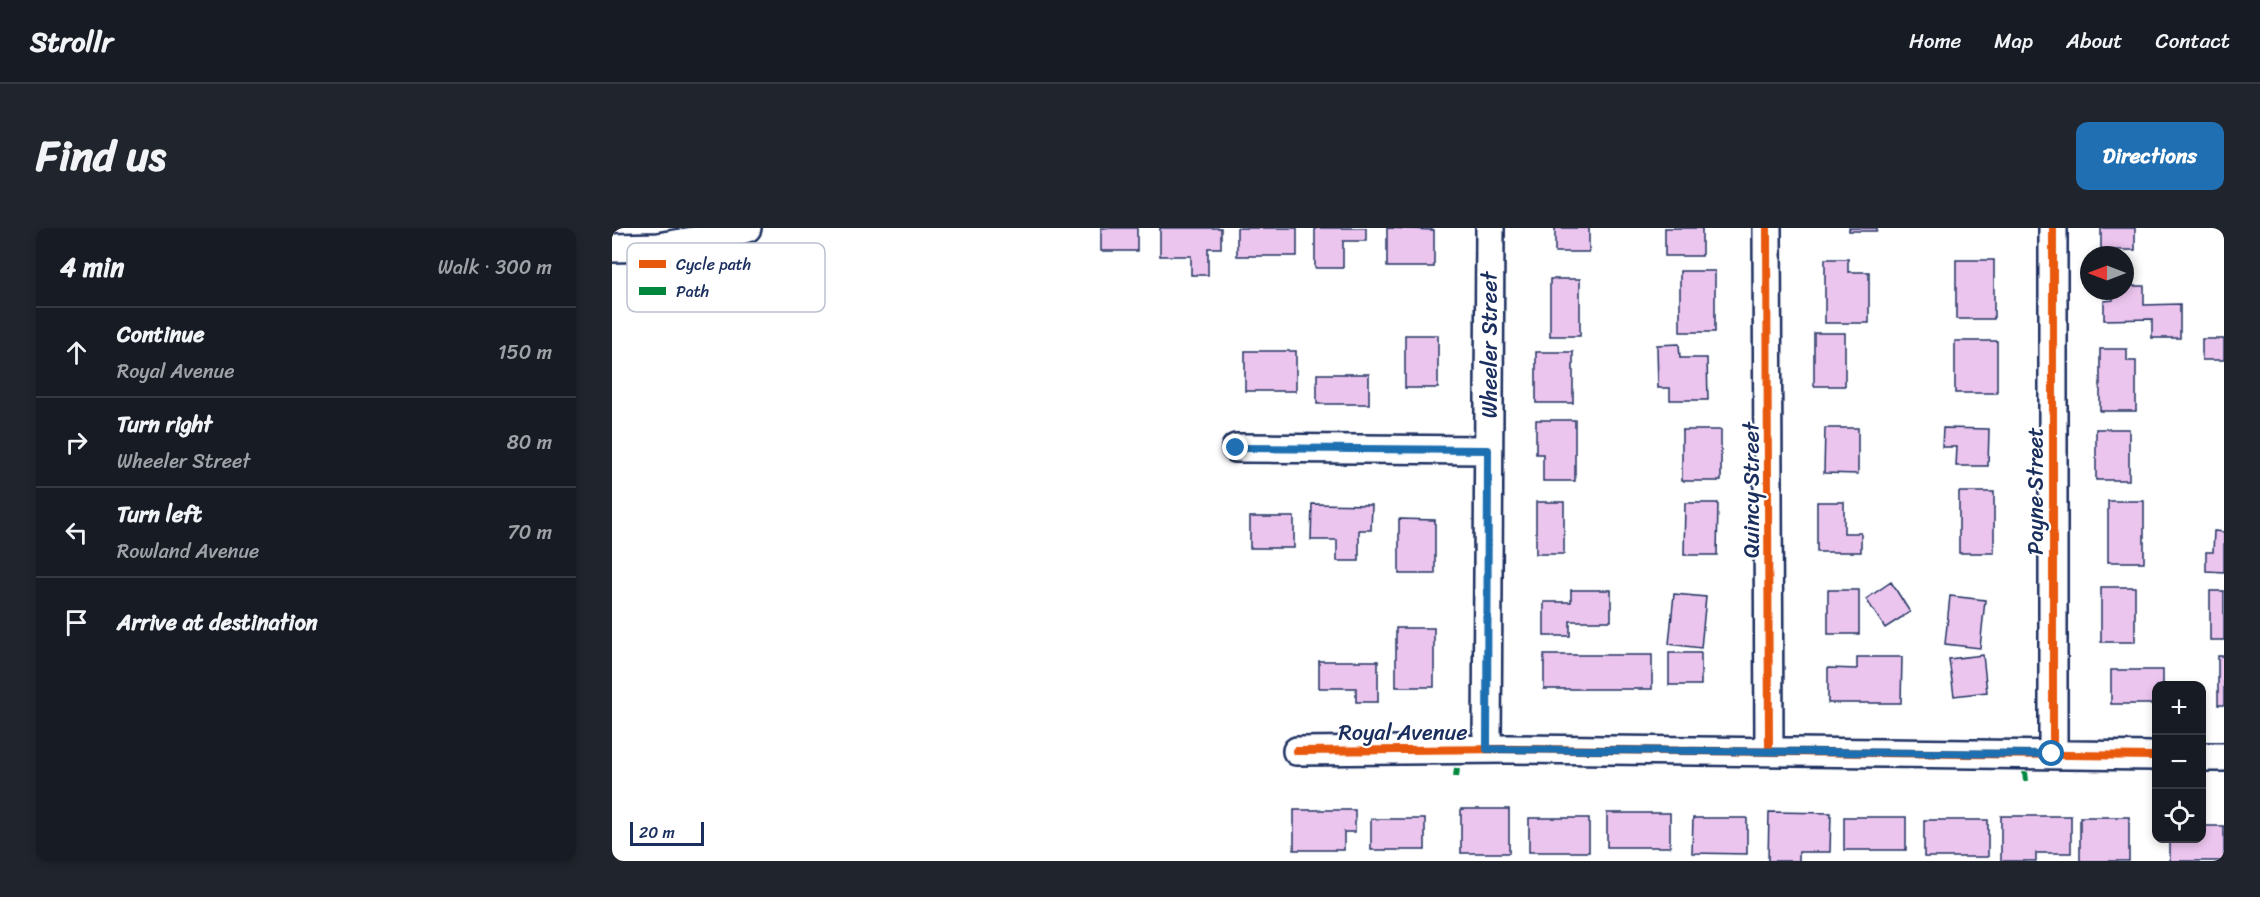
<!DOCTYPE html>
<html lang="en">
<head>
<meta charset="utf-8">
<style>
	:root { --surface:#171b24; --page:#20242c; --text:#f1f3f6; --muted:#9ea1a6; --line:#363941; --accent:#1f6fb2 }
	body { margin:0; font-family:Sriracha,sans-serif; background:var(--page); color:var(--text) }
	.controls { position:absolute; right:18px; bottom:18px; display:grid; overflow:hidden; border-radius:12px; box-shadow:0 3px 9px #0003 }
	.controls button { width:54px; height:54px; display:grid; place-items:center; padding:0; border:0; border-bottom:2px solid var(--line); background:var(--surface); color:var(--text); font:30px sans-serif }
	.compass { position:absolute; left:1468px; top:18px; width:54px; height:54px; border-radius:50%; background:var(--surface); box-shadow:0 3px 9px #0003; rotate:270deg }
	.scale { position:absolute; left:18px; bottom:15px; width:74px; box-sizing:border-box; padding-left:6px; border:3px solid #1b2f5e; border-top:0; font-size:16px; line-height:21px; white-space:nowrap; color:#1b2f5e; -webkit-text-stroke:4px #fff; paint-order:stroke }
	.stop { position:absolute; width:18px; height:18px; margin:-14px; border:4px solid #1f6fb2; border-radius:50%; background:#fff }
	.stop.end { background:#1f6fb2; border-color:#fff; box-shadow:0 2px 6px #0008 }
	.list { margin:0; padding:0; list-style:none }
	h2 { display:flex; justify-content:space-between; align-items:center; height:78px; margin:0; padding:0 24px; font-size:26px }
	h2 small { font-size:20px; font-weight:400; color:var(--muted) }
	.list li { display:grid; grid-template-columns:39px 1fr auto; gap:18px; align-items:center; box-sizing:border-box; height:90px; padding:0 24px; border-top:2px solid var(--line) }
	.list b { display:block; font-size:22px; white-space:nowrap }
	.list p { margin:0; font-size:20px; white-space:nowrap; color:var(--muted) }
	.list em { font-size:20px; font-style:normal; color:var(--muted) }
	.icon { flex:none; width:33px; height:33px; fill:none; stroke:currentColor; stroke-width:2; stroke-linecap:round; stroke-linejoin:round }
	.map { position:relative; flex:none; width:1612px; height:633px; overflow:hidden; border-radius:12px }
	header { display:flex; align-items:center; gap:36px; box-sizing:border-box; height:84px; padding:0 30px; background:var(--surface); border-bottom:2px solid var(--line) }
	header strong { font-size:28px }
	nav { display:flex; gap:33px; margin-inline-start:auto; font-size:21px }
	.intro { display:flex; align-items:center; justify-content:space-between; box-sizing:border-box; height:144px; padding:0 36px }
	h1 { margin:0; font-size:42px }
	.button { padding:15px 27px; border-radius:12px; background:var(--accent); color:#fff; font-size:21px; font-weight:700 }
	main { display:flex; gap:36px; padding:0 36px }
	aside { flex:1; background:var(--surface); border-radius:12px; box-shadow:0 3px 9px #0003 }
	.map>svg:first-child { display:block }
</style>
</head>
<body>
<header>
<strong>Strollr</strong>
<nav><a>Home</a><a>Map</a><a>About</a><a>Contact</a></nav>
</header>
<div class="intro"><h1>Find us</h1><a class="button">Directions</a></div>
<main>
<aside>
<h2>4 min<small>Walk · 300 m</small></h2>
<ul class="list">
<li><svg class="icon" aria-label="ahead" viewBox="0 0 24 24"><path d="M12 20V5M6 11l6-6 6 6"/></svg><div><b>Continue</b><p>Royal Avenue</p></div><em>150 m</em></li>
<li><svg class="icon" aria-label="right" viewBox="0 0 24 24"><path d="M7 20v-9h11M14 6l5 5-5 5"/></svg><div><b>Turn right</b><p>Wheeler Street</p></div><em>80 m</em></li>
<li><svg class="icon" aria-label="left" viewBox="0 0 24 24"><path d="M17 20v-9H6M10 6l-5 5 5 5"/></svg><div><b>Turn left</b><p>Rowland Avenue</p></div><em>70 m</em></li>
<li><svg class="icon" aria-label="arrive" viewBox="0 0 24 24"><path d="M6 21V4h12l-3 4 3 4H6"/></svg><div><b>Arrive at destination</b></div></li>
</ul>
</aside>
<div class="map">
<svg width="1612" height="633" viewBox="0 0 1612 633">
	<rect width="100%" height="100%" fill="#fff"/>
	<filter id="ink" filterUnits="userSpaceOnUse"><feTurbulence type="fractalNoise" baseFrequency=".0167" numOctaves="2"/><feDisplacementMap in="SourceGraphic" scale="12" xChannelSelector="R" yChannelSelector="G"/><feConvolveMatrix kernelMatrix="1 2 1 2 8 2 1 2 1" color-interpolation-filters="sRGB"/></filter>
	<g filter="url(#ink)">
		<path fill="#ecc5ee" stroke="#1b2f5e" stroke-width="1.5" d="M489,0H525V23H489Z
			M548,0H609V20H596V47H579V28H548Z
			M625,0H685V28H625Z
			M703,0H754V13H731V40H703Z
			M775,0L822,2V39H775Z
			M943,0H977V24H943Z
			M1053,0H1090V28H1053Z
			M1237,0H1265V3H1237Z
			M1489,0H1523V22H1489Z
			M1213,31H1236V44H1257V95H1213Z
			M1344,32H1382V91H1344Z
			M1068,43H1103V104H1068Z
			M938,51H968V108H938Z
			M1513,58H1532V77L1568,76V110H1540V91L1492,92V73L1501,72V63H1513Z
			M1202,105H1233V158H1202Z
			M793,107H826V160H793Z
			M1590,111H1612V132H1590Z
			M1343,113H1385V165H1343Z
			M1067,116L1068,130H1095L1096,172H1058V160H1046L1045,117Z
			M1488,121H1515V133H1524V183H1488Z
			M633,123H684V163H633Z
			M924,124H961V175H924Z
			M705,146H757V176H705Z
			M924,192H963V253H931V226H924Z
			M1213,200H1246V246L1212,245Z
			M1331,200L1377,201L1376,238H1344L1345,219H1330Z
			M1484,201H1517V252H1484Z
			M1070,202H1109V253H1070Z
			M1347,264H1382V325H1347Z
			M1496,273H1532V334H1496Z
			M924,274H952V326H924Z
			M1205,274H1232V305H1249V324H1205Z
			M1073,275H1106L1105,327H1072Z
			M700,276L760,277L759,302H747V333H725V312H699Z
			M638,289H682V320H638Z
			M787,291L823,292V346H787Z
			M1602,303L1612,304V344L1594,343V324H1601Z
			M1279,354L1298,384L1273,400L1254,371Z
			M1489,359H1523V414H1489Z
			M959,362H999V393H958V408H932V374H959Z
			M1216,362H1247V406H1216Z
			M1598,363H1612V412H1598Z
			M1062,366L1094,369L1089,420L1057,416Z
			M1338,368L1373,372L1368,420L1333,416Z
			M784,400H822V459H784Z
			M1057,425H1089V457H1057Z
			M932,427H1040V461H932Z
			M1371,427L1375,464L1342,468L1337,431Z
			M1606,428H1612V477H1606Z
			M1245,429H1290L1289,475H1216V440L1245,441Z
			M707,433H766V474H744V460H707Z
			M1499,442H1551V458H1544V476H1499Z
			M849,581H897V625H849Z
			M682,582H743V604H732V622H682Z
			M1157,584L1219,585L1218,624H1187V633H1156Z
			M995,585H1058V619H995Z
			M1389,588H1459V625H1424V633H1389Z
			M1232,589H1294V622H1232Z
			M1468,589H1517V633H1468Z
			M917,590H977V624H917Z
			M1081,590H1135V626L1080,625Z
			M759,591H813V622H759Z
			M1312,592H1376V629H1312Z
			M1590,598H1612V633H1558V610H1590Z"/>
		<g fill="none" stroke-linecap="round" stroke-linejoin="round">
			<g stroke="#1b2f5e" stroke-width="32">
				<path id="minor" d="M1155,0L1157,524
					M0,20L46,19L104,9L135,0
					M624,220L876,222
					M875,521L878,0
					M685,523L895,521L1544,528
					M1441,526V0
					M1590,529H1612"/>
			</g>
			<use href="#minor" stroke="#fff" stroke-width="27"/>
			<path stroke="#00873e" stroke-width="6" stroke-dasharray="12 6" stroke-linecap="butt" d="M1413,544L1414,553
				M844,549L845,540"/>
			<g stroke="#fff" stroke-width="11">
				<path id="cycleway" d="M1155,0L1157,524
					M685,523L895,521L1544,528
					M1441,526V0"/>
			</g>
			<use href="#cycleway" stroke="#e8590c" stroke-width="8"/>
		</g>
	</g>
	<g fill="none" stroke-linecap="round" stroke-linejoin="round" filter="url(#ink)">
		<path stroke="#1f6fb2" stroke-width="8" d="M624,220L876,222L875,521L1440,526"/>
	</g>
	<g text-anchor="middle" stroke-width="4.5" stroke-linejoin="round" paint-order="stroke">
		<g font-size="22" fill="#1b2f5e" stroke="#fff">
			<text transform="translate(877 117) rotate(-90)" y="8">Wheeler Street</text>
			<text transform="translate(1139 262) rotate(-90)" y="8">Quincy Street</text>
			<text transform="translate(1423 263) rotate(-90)" y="8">Payne Street</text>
			<text x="791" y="512">Royal Avenue</text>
		</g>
	</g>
	<rect x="15" y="15" width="198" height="69" rx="9" fill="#fff" stroke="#bbc1cf" stroke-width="1.5"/>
	<rect x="27" y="32" width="27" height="8" fill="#e8590c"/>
	<rect x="27" y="59" width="27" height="8" fill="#00873e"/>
	<g font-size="16" fill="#1b2f5e">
		<text x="64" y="42">Cycle path</text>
		<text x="64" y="69">Path</text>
	</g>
</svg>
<div class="controls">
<button>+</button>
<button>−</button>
<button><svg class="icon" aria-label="locate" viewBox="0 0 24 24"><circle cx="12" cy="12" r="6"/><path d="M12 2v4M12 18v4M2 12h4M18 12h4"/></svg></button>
</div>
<svg class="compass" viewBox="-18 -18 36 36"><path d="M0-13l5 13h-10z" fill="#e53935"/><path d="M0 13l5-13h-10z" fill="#9ea1a6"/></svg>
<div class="scale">20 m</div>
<div class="stop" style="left:1440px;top:526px"></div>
<div class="stop end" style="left:624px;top:220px"></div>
</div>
</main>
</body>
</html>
